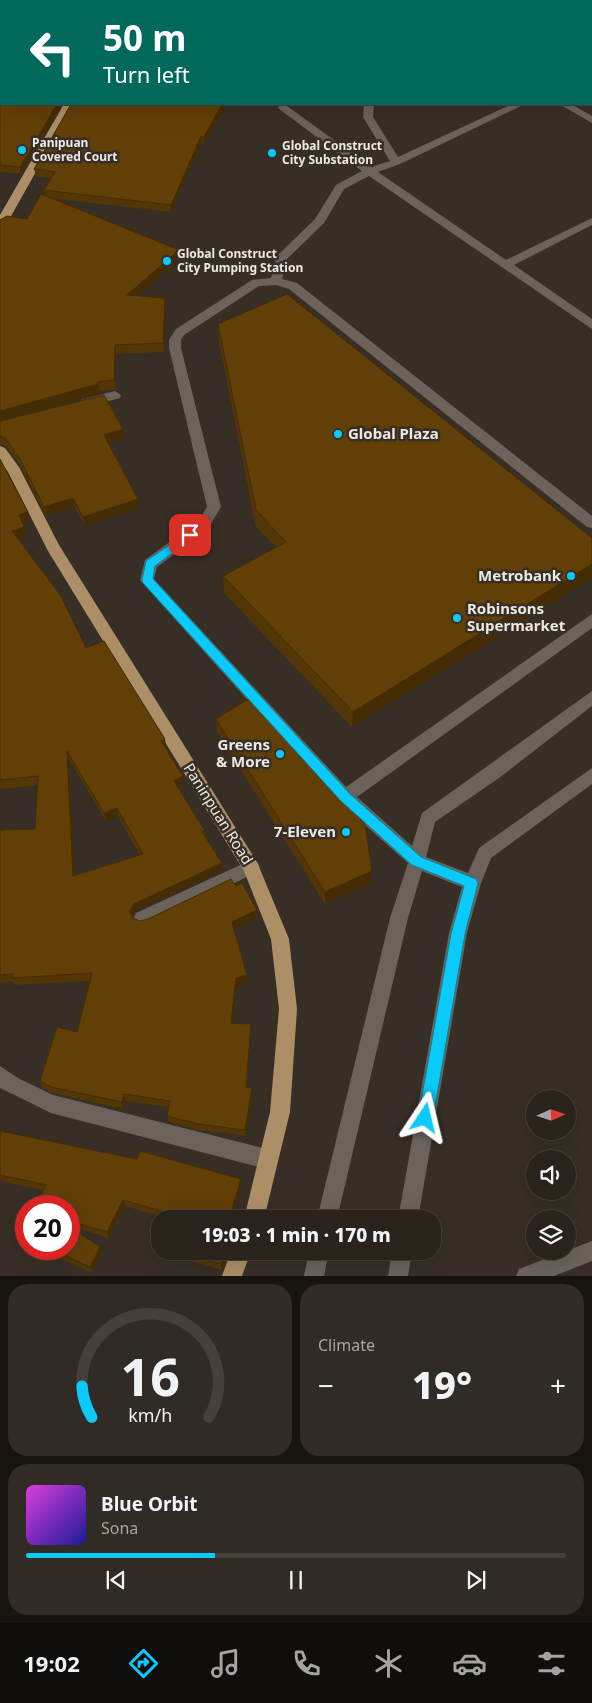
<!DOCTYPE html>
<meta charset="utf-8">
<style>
body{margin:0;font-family:"Noto Sans",sans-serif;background:#312b25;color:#f1f3f6;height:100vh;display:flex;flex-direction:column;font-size:19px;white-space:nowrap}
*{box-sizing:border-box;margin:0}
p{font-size:16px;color:#a5a4a3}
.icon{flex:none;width:28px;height:28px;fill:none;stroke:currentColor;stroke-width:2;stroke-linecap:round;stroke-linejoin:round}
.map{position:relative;height:1276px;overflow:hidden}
.details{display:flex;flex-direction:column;gap:8px;padding:8px;background:#17130f;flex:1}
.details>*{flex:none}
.hud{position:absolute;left:0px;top:0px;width:592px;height:105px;box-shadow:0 5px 20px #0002,0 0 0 1px #45403b;background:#00695c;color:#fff;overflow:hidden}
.needle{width:32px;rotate:87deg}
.buttons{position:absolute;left:526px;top:1090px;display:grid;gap:10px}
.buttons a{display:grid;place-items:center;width:50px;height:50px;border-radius:50%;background:#29231c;box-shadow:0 5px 20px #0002,0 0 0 1px #45403b;font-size:25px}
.speed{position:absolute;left:15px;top:1195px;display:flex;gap:10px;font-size:25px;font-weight:700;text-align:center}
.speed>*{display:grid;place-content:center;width:65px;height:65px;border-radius:50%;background:#29231c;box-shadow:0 5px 20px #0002,0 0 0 1px #45403b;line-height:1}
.speed .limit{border:8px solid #d22;background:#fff;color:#111}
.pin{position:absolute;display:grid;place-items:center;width:42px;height:42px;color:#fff;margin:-21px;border-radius:10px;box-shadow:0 2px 8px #0006}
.me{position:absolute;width:55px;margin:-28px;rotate:10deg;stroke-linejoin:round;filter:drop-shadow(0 0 4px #0008)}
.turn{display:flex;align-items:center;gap:18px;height:105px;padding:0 20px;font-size:22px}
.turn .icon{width:65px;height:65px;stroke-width:2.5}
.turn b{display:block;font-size:35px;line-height:42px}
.big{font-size:38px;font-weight:800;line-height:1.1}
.details .widget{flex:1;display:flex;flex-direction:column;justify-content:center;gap:8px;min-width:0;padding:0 18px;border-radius:20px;background:#312b25}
.details .dial{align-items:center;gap:0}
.dial svg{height:130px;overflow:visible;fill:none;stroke:#45403b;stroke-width:7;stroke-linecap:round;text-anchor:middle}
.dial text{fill:#f1f3f6;stroke:none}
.song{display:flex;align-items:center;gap:15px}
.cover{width:60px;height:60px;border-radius:8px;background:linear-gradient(135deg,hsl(300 70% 55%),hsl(240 70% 35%))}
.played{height:5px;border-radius:2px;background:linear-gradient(90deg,#0bcafa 35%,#45403b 35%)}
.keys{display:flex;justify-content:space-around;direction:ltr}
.heat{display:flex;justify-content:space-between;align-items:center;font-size:28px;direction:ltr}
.details .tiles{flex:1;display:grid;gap:8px;grid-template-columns:1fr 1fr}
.widget:last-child{grid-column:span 2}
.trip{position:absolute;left:151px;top:1210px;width:290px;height:50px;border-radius:20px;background:#29231c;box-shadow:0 5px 20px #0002,0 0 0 1px #45403b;font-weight:800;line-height:50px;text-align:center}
.dock{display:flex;height:80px;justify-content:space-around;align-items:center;background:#100e0b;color:#a5a4a3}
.dock .icon{width:35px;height:35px}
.dock .active{color:#0bcafa}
.dock b{font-size:22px;color:#f1f3f6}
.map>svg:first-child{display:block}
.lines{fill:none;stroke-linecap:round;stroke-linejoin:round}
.minor{fill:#6b6359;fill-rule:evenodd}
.major{fill:#ac8e67;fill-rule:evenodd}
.wall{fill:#533606;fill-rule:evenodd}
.shaded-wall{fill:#442c05}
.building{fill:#613f07;stroke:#442c05;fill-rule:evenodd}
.route{fill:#0bcafa;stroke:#0783a2}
.poi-dot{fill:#0bcafa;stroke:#372f26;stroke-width:2}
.labels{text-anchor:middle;stroke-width:5;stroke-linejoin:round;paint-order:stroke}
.far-poi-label{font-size:12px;font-weight:bold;fill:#ece8e2;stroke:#372f26;text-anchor:start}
.poi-label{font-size:15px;font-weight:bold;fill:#ece8e2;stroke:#372f26;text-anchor:end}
.street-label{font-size:15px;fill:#ece8e2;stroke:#372f26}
</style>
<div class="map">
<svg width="592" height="1276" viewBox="0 0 592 1276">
<rect width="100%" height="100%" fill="#372f26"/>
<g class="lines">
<!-- minor -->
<g class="minor">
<path d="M 102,0 L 124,0 L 125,1 L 103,1 Z"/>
<rect x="591" y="69" width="1" height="6"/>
<path d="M 364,104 L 374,104 L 373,117 L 398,157 L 512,104 L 525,104 L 400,164 L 378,172 L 506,260 L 592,218 L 592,225 L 514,265 L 592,319 L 592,329 L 369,176 L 344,189 L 324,223 L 287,259 L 282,279 L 297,283 L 592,516 L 592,528 L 587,527 L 289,289 L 276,285 L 259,286 L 184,335 L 181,340 L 181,348 L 221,507 L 208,529 L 157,567 L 154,579 L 346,787 L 592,614 L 592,628 L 357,797 L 412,846 L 422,813 L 592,691 L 592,706 L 499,778 L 435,822 L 426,857 L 468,873 L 479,848 L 592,768 L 592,784 L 491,858 L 481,883 L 467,933 L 418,1219 L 398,1219 L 449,933 L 462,887 L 422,871 L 408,918 L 337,1219 L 317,1219 L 390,918 L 408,863 L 339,802 L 140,580 L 145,560 L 198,521 L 207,507 L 169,348 L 169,340 L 176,329 L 252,280 L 271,278 L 277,256 L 315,219 L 336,185 L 362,171 L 278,108 L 279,106 L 287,106 L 371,167 L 390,161 L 363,117 Z"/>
<path d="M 559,104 L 571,104 L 592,116 L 592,123 Z"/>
<path d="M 115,391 L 121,395 L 120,398 L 86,407 L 80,403 L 81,400 Z"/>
<path d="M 251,860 L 257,862 L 260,867 L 257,872 L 148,925 L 142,927 L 136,925 L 133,919 L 136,913 Z"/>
<path d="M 0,1066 L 18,1078 L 53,1095 L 267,1149 L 274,1152 L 277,1159 L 274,1166 L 267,1169 L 51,1113 L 0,1088 Z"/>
<path d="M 592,1241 L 592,1261 L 554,1276 L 516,1276 L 519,1269 Z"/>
<path d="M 309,1251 L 329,1251 L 324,1276 L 304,1276 Z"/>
<path d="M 392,1251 L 412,1251 L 408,1276 L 388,1276 Z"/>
</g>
<!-- major -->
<g class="major">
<path d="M 64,104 L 74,104 L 6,225 L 0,228 L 0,215 Z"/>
<path d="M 0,446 L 5,448 L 19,467 L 59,545 L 257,862 L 289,939 L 297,1009 L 290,1112 L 264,1219 L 244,1219 L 270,1112 L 279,1009 L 271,939 L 244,871 L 48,551 L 8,472 L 0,461 Z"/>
<path d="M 231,1251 L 251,1251 L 242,1276 L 222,1276 Z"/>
</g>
</g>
<!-- wall -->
<g class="wall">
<path d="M 0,0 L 68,0 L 67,1 L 1,1 L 62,104 L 21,174 L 0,172 Z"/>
<path d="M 71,104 L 227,104 L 224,109 L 204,144 L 202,143 L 171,212 L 49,198 L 179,250 L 180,259 L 137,296 L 165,298 L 166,307 L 164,352 L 116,354 L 116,389 L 99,391 L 100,393 L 0,420 L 0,220 L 27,219 L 45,196 L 44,190 L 51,178 L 36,176 L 34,169 Z"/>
<path d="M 218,324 L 592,538 L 352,727 L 224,593 L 223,576 L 276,547 L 256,527 L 219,341 Z"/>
<path d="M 0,421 L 125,438 L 108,443 L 138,499 L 139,508 L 85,526 L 75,507 L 46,516 L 21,466 L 7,447 L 1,444 L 0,445 Z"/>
<path d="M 0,459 L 30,520 L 22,523 L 26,536 L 18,538 L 86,648 L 166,748 L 165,748 L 184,784 L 178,788 L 205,831 L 205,838 L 222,863 L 222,871 L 135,911 L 132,917 L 133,918 L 140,921 L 257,918 L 234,929 L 247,975 L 248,983 L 237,986 L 232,1023 L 251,1031 L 247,1087 L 253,1094 L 246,1136 L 199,1130 L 169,1122 L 167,1116 L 169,1107 L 126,1101 L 123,1109 L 54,1093 L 42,1088 L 40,1081 L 77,1032 L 90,981 L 14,985 L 13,981 L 0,983 L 0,830 L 35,829 L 38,785 L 0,789 ZM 69,759 L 106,821 L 118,816 L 140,855 L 75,875 Z"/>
<path d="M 216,719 L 371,884 L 325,904 L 217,732 Z"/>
<path d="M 0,1131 L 241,1186 L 231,1219 L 169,1219 L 125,1206 L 109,1238 L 70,1226 L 100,1247 L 102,1252 L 92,1273 L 40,1249 L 69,1249 L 69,1206 L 43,1190 L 0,1181 Z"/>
<path d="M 26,1222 L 26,1242 L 23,1241 L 20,1235 Z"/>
<path d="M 229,1251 L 222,1270 L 191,1261 L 190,1256 Z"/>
</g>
<!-- shaded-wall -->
<g class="shaded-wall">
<path d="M 522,0 L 534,0 L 534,1 L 519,1 Z"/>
<path d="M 57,104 L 62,104 L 21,174 L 20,167 Z"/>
<path d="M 222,104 L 227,104 L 224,109 L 204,144 L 204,137 Z"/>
<path d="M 201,136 L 202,143 L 171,212 L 171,205 Z"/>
<path d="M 179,250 L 180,259 L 128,304 L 127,295 Z"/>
<path d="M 165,298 L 166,307 L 164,352 L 163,343 Z"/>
<path d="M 115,345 L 116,354 L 116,389 L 114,380 Z"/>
<path d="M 98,384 L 100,393 L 0,420 L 0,411 Z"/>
<path d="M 123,429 L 125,438 L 105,444 L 104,435 Z"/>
<path d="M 73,498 L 75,507 L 46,516 L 44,507 Z"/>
<path d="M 138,499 L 139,508 L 85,526 L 83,517 Z"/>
<path d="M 28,512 L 30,520 L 20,524 L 19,515 Z"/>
<path d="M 24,527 L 26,536 L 14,540 L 12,531 Z"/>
<path d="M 592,564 L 592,578 L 352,727 L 353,712 Z"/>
<path d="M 165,739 L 166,748 L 162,750 L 161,741 Z"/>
<path d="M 67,751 L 69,759 L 75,884 L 73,876 Z"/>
<path d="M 183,776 L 184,784 L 175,789 L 174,781 Z"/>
<path d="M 117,808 L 118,816 L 106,821 L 104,813 Z"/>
<path d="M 222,863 L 222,871 L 135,911 L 131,918 L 130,911 L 134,904 Z"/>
<path d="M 372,871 L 371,884 L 325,904 L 325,892 Z"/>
<path d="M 257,910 L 257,918 L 232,930 L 232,922 Z"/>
<path d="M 247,975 L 248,983 L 237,986 L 231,1030 L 231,1023 L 236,978 Z"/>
<path d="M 251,1024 L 251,1031 L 246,1093 L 246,1087 Z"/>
<path d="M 252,1088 L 253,1094 L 246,1136 L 245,1130 Z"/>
<path d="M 124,1094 L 126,1101 L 123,1109 L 122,1102 Z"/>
<path d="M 241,1179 L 241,1186 L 231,1219 L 229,1219 Z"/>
<path d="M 123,1200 L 125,1206 L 109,1238 L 107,1232 Z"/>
<path d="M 100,1247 L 102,1252 L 92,1273 L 90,1267 Z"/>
<path d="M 226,1251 L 229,1251 L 222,1270 L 221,1264 Z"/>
</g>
<!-- building -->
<g class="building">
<path d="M 0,0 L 63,0 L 62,1 L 1,1 L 1,104 L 57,104 L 20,167 L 0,165 Z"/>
<path d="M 151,0 L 298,0 L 297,1 L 150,1 Z"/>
<path d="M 353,0 L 395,0 L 394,1 L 352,1 Z"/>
<path d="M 407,0 L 522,0 L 519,1 L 404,1 Z"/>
<path d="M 71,104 L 222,104 L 204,137 L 201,136 L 171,205 L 44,190 L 55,172 L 34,169 Z"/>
<path d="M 41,194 L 179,250 L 127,295 L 165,298 L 163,343 L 115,345 L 114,380 L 97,382 L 98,384 L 0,411 L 0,220 L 7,216 L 27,219 Z"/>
<path d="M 287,294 L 592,538 L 592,564 L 353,712 L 223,576 L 286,542 L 256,510 L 218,324 Z"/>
<path d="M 104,395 L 123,429 L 104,435 L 138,499 L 83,517 L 73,498 L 44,507 L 19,457 L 5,438 L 0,436 L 0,421 Z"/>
<path d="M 0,459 L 28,512 L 19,515 L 24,527 L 12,531 L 61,596 L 86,648 L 104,641 L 165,739 L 161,741 L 183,776 L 174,781 L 205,831 L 202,832 L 222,863 L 134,904 L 130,911 L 133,918 L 140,921 L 148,919 L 231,879 L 236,886 L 242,883 L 257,910 L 232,922 L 247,975 L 236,978 L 231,1023 L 251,1024 L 246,1087 L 252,1088 L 245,1130 L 198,1124 L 167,1116 L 170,1101 L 124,1094 L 122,1102 L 51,1087 L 40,1081 L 57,1027 L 77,1032 L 92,973 L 12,978 L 12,974 L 0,975 L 0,830 L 35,829 L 38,776 L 0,780 ZM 67,751 L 104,813 L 117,808 L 143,854 L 73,876 Z"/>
<path d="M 248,699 L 365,824 L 372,871 L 325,892 L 216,719 Z"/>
<path d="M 0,1131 L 137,1159 L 140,1151 L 241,1179 L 229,1219 L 188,1219 L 123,1200 L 107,1232 L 69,1221 L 69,1206 L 35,1206 L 46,1185 L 0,1175 Z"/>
<path d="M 26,1222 L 26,1238 L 20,1235 Z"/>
<path d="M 69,1226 L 100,1247 L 90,1267 L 50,1249 L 69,1249 Z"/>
<path d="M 191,1251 L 226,1251 L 221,1264 L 190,1256 Z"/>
</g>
<!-- route -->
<path class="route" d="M 190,531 L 194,532 L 194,537 L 155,566 L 153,579 L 350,794 L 421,857 L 476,879 L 478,883 L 465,934 L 433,1118 L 430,1124 L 425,1126 L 420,1124 L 418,1118 L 451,934 L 464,886 L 412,865 L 341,801 L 143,583 L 142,580 L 146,561 Z"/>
<!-- markers -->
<g class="poi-dot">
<circle cx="22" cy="150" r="5"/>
<circle cx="272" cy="153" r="5"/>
<circle cx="167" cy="261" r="5"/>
<circle cx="338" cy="434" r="5"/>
<circle cx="571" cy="576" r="5"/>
<circle cx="457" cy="618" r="5"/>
<circle cx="280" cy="754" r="5"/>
<circle cx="346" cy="832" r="5"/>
</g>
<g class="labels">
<!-- far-poi labels -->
<g class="far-poi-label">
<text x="32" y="147">Panipuan<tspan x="32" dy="14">Covered Court</tspan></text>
<text x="282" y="150">Global Construct<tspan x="282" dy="14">City Substation</tspan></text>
<text x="177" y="258">Global Construct<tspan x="177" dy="14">City Pumping Station</tspan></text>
</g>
<!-- poi labels -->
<g class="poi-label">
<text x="348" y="439" text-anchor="start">Global Plaza</text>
<text x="561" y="581">Metrobank</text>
<text x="467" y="614" text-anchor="start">Robinsons<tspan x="467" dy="17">Supermarket</tspan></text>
<text x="270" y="750">Greens<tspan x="270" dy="17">&amp; More</tspan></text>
<text x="336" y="837">7-Eleven</text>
</g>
<!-- street labels -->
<g class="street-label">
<text transform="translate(218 814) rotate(58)" y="5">Paninpuan Road</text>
</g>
</g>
</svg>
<div class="buttons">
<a><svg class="needle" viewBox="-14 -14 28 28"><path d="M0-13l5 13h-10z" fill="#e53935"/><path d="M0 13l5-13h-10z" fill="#a5a4a3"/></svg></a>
<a><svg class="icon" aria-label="sound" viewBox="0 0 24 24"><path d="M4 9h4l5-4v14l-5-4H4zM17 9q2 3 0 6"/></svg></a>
<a><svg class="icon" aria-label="layers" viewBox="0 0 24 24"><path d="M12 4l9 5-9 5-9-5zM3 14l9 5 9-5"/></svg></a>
</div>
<div class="speed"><div class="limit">20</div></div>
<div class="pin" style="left:190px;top:535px;background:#d93025"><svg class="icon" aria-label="arrive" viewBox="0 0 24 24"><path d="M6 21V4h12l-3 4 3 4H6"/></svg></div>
<svg class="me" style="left:425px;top:1118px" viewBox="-20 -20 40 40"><path d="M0-17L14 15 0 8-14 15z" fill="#0bcafa" stroke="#fff" stroke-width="4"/></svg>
<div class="trip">19:03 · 1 min · 170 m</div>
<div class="hud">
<div class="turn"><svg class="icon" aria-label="left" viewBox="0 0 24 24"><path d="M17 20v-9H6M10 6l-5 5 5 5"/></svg><div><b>50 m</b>Turn left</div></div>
</div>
</div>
<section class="details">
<div class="tiles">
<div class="widget dial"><svg viewBox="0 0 100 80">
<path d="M14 69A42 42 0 1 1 86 69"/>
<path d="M14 69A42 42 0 0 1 8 50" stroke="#0bcafa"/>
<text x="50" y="56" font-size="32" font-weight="700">16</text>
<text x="50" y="72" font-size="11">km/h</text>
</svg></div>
<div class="widget"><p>Climate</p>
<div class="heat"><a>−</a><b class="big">19°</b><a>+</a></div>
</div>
<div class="widget">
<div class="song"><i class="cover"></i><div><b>Blue Orbit</b><p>Sona</p></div></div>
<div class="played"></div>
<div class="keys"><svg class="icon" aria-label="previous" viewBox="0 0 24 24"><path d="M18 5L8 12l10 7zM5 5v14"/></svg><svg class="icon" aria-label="pause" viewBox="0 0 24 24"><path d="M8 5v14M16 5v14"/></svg><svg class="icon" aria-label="next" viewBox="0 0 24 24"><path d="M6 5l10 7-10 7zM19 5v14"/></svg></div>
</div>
</div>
</section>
<nav class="dock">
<b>19:02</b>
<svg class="icon active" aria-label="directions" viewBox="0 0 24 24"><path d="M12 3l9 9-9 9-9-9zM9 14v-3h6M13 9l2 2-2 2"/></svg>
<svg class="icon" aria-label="music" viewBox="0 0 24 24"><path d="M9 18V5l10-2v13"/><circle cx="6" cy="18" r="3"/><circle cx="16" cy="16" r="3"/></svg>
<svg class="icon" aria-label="phone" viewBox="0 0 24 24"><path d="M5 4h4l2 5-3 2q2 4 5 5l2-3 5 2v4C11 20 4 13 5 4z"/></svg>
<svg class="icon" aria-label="climate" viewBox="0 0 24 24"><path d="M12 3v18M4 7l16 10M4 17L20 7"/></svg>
<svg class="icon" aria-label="car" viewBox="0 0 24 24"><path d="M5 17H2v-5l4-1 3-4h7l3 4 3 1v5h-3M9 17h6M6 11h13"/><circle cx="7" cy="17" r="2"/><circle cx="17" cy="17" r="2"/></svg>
<svg class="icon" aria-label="filters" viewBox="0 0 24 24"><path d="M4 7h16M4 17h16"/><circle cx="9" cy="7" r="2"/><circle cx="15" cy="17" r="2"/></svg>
</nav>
